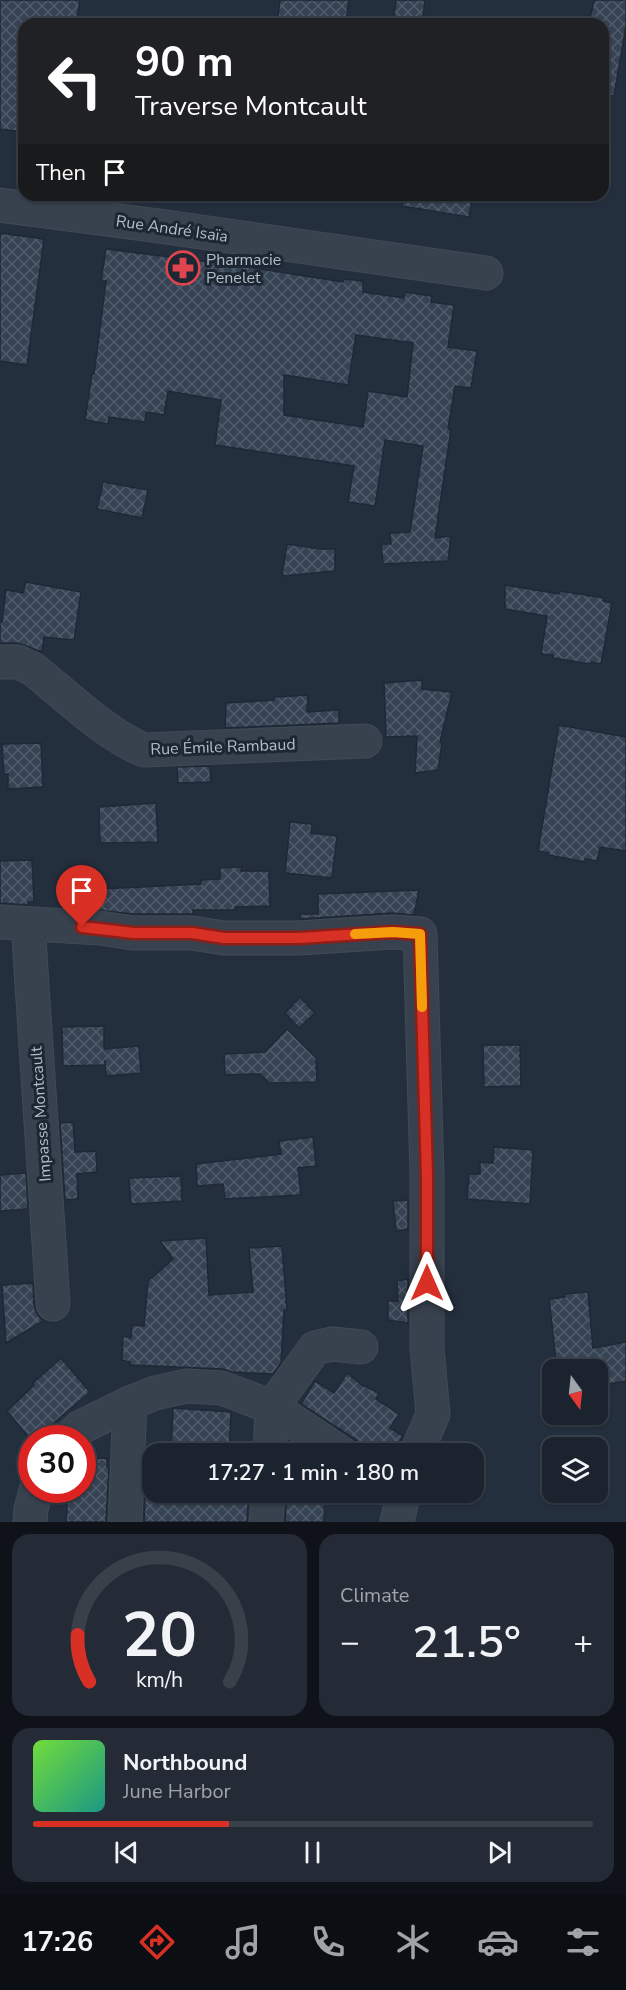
<!DOCTYPE html>
<meta charset="utf-8">
<style>
body{margin:0;font-family:"Nunito Sans",sans-serif;background:#242b36;color:#f1f3f6;height:100vh;display:flex;flex-direction:column;font-size:22px;white-space:nowrap}
*{box-sizing:border-box;margin:0}
p{font-size:20px;color:#a0a4aa}
.icon{flex:none;width:33px;height:33px;fill:none;stroke:currentColor;stroke-width:2;stroke-linecap:round;stroke-linejoin:round}
.map{position:relative;height:1522px;overflow:hidden}
.side{display:flex;flex-direction:column;gap:12px;padding:12px;background:#0f1319;flex:1}
.side>*{flex:none}
.hud{position:absolute;left:18px;top:18px;width:591px;height:183px;border-radius:18px;box-shadow:0 2px 4px #0004,0 0 0 2px #39404a;background:#202124;color:#fff;overflow:hidden}
.needle{width:39px;rotate:165deg}
.buttons{position:absolute;left:542px;top:1359px;display:grid;gap:12px}
.buttons a{display:grid;place-items:center;width:66px;height:66px;border-radius:12px;background:#1b232e;box-shadow:0 2px 4px #0004,0 0 0 2px #39404a;font-size:30px}
.speed{position:absolute;left:18px;top:1425px;display:flex;gap:12px;font-size:30px;font-weight:700;text-align:center}
.speed>*{display:grid;place-content:center;width:78px;height:78px;border-radius:50%;background:#1b232e;box-shadow:0 2px 4px #0004,0 0 0 2px #39404a;line-height:1}
.speed .limit{border:9px solid #d22;background:#fff;color:#111}
.pin{position:absolute;display:grid;place-items:center;width:51px;height:51px;color:#fff;margin:-62px -26px;border-radius:50% 50% 50% 0;rotate:-45deg;box-shadow:0 0 6px #0007}
.pin .icon{rotate:45deg}
.me{position:absolute;width:66px;margin:-33px;rotate:0deg;stroke-linejoin:round;filter:drop-shadow(0 0 4px #0008)}
.turn{display:flex;align-items:center;gap:21px;height:126px;padding:0 18px;font-size:27px}
.turn .icon{width:78px;height:78px;stroke-width:2.5}
.turn b{display:block;font-size:42px;line-height:51px}
.then{display:flex;align-items:center;height:57px;padding:0 18px;background:#0003;gap:12px;font-size:22px}
.big{font-size:45px;font-weight:600;line-height:1.1}
.side .card{flex:1;display:flex;flex-direction:column;justify-content:center;gap:9px;min-width:0;padding:0 21px;border-radius:18px;background:#242b36}
.side .dial{align-items:center;gap:0}
.dial svg{height:156px;overflow:visible;fill:none;stroke:#39404a;stroke-width:7;stroke-linecap:round;text-anchor:middle}
.dial text{fill:#f1f3f6;stroke:none}
.song{display:flex;align-items:center;gap:18px}
.cover{width:72px;height:72px;border-radius:9px;background:linear-gradient(135deg,hsl(100 70% 55%),hsl(170 70% 35%))}
.played{height:6px;border-radius:3px;background:linear-gradient(90deg,#d93025 35%,#39404a 35%)}
.keys{display:flex;justify-content:space-around;direction:ltr}
.heat{display:flex;justify-content:space-between;align-items:center;font-size:33px;direction:ltr}
.side .tiles{flex:1;display:grid;gap:12px;grid-template-columns:1fr 1fr}
.card:last-child{grid-column:span 2}
.trip{position:absolute;left:142px;top:1443px;width:342px;height:60px;border-radius:18px;background:#1b232e;box-shadow:0 2px 4px #0004,0 0 0 2px #39404a;font-weight:600;line-height:60px;text-align:center}
.menu{display:flex;height:96px;justify-content:space-around;align-items:center;background:#0b0e12;color:#a0a4aa}
.menu .icon{width:42px;height:42px}
.menu .active{color:#d93025}
.menu b{font-size:27px;color:#f1f3f6}
.map>svg:first-child{display:block}
.building{fill:url(#building-cross-hatch);stroke:#1f2835;stroke-width:1.5;fill-rule:evenodd}
.lines{fill:none;stroke-linecap:round;stroke-linejoin:round}
.minor-casing{stroke:#414a57;stroke-width:35}
.minor{stroke:#38414e;stroke-width:33}
.route-casing{stroke:#8d1f18;stroke-width:15}
.route{stroke:#d93025;stroke-width:10}
.slow{stroke:#f59e0b;stroke-width:10}
.labels{text-anchor:middle;stroke-width:6;stroke-linejoin:round;paint-order:stroke}
.street-label{font-size:16px;fill:#b4bcc9;stroke:#1d2633}
.poi-label{font-size:16px;fill:#b4bcc9;stroke:#1d2633;text-anchor:start}
</style>
<div class="map">
<svg width="626" height="1522" viewBox="0 0 626 1522">
<defs>
<pattern id="building-cross-hatch" width="8" height="8" patternUnits="userSpaceOnUse" patternTransform="scale(1.5)"><rect width="8" height="8" fill="#364354"/><path d="M0 0l8 8M0 8l8-8" fill="none" stroke="#515c6b"/></pattern>
</defs>
<rect width="100%" height="100%" fill="#242f3e"/>
<!-- building -->
<g class="building">
<path d="M 0,0 L 80,0 L 76,24 L 24,24 L 24,132 L 0,129 Z"/>
<path d="M 280,0 L 349,0 L 346,20 L 341,20 L 340,24 L 277,24 Z"/>
<path d="M 396,0 L 425,0 L 422,24 L 393,24 Z"/>
<path d="M 594,0 L 626,0 L 626,26 L 614,96 L 603,95 L 603,24 L 589,24 Z"/>
<path d="M 403,195 L 473,195 L 469,217 L 402,206 Z"/>
<path d="M 0,233 L 44,239 L 27,365 L 0,361 Z"/>
<path d="M 106,249 L 241,266 L 343,282 L 344,279 L 363,281 L 363,292 L 404,298 L 405,292 L 432,296 L 431,302 L 454,305 L 448,347 L 477,351 L 471,388 L 455,386 L 448,429 L 451,429 L 435,538 L 451,536 L 448,561 L 383,564 L 381,544 L 391,544 L 390,533 L 410,532 L 423,446 L 385,440 L 375,506 L 348,502 L 354,466 L 215,445 L 221,400 L 168,391 L 164,415 L 146,412 L 145,422 L 109,417 L 108,424 L 85,420 L 92,374 L 94,374 L 106,281 L 101,281 ZM 356,335 L 413,343 L 407,397 L 368,391 L 363,427 L 284,415 L 284,375 L 348,385 Z"/>
<path d="M 103,482 L 148,490 L 142,518 L 97,509 Z"/>
<path d="M 287,544 L 321,549 L 335,549 L 335,571 L 282,576 Z"/>
<path d="M 26,582 L 81,592 L 74,640 L 44,637 L 42,652 L 18,643 L 0,643 L 0,622 L 2,622 L 6,590 L 23,593 Z"/>
<path d="M 505,585 L 559,594 L 560,591 L 604,598 L 603,601 L 612,603 L 601,664 L 591,662 L 590,664 L 553,658 L 553,655 L 541,654 L 547,616 L 505,609 Z"/>
<path d="M 422,680 L 422,689 L 452,692 L 440,742 L 442,743 L 438,770 L 415,773 L 417,736 L 386,737 L 384,683 Z"/>
<path d="M 308,695 L 307,712 L 339,710 L 339,723 L 225,728 L 226,703 L 274,700 L 274,697 Z"/>
<path d="M 559,725 L 626,737 L 626,851 L 600,847 L 597,861 L 585,859 L 585,862 L 548,855 L 549,853 L 538,851 Z"/>
<path d="M 41,743 L 43,787 L 8,789 L 8,774 L 4,774 L 2,744 Z"/>
<path d="M 210,766 L 211,782 L 178,783 L 177,767 Z"/>
<path d="M 156,803 L 158,842 L 100,843 L 99,807 Z"/>
<path d="M 290,822 L 312,824 L 311,833 L 337,836 L 332,878 L 285,873 Z"/>
<path d="M 32,860 L 34,902 L 28,902 L 28,905 L 0,903 L 0,861 Z"/>
<path d="M 242,867 L 241,871 L 269,871 L 270,906 L 235,907 L 236,910 L 193,910 L 193,914 L 134,914 L 68,907 L 68,903 L 79,890 L 201,884 L 201,880 L 220,879 L 220,868 Z"/>
<path d="M 419,890 L 414,915 L 392,913 L 300,919 L 300,914 L 318,914 L 318,894 Z"/>
<path d="M 300,997 L 315,1013 L 299,1028 L 285,1013 Z"/>
<path d="M 104,1026 L 104,1049 L 139,1046 L 141,1073 L 106,1076 L 105,1060 L 105,1065 L 63,1066 L 62,1027 Z"/>
<path d="M 287,1029 L 316,1058 L 317,1082 L 269,1083 L 260,1074 L 225,1075 L 224,1054 L 265,1052 Z"/>
<path d="M 483,1045 L 520,1045 L 521,1086 L 484,1087 Z"/>
<path d="M 73,1122 L 75,1152 L 96,1151 L 97,1172 L 77,1174 L 78,1199 L 65,1200 L 60,1123 Z"/>
<path d="M 313,1137 L 316,1166 L 298,1168 L 301,1195 L 225,1199 L 223,1184 L 197,1186 L 196,1164 L 281,1154 L 279,1141 Z"/>
<path d="M 494,1147 L 533,1150 L 530,1204 L 467,1199 L 469,1174 L 480,1174 L 480,1162 L 493,1163 Z"/>
<path d="M 26,1173 L 28,1209 L 0,1211 L 0,1175 Z"/>
<path d="M 181,1176 L 182,1201 L 131,1204 L 129,1178 Z"/>
<path d="M 408,1200 L 408,1229 L 396,1231 L 393,1201 Z"/>
<path d="M 206,1238 L 209,1295 L 253,1292 L 249,1248 L 282,1246 L 287,1310 L 284,1310 L 281,1363 L 273,1374 L 232,1372 L 223,1369 L 130,1365 L 130,1362 L 122,1360 L 123,1336 L 131,1338 L 132,1325 L 144,1326 L 148,1281 L 173,1259 L 160,1241 Z"/>
<path d="M 408,1279 L 408,1323 L 388,1320 L 388,1301 L 398,1301 L 397,1281 Z"/>
<path d="M 33,1283 L 34,1306 L 37,1314 L 43,1321 L 6,1343 L 2,1285 Z"/>
<path d="M 588,1292 L 593,1348 L 626,1342 L 626,1381 L 597,1386 L 597,1370 L 557,1370 L 549,1299 L 565,1297 L 565,1294 Z"/>
<path d="M 61,1358 L 90,1392 L 36,1438 L 32,1438 L 32,1441 L 7,1411 L 34,1385 L 33,1383 Z"/>
<path d="M 347,1373 L 362,1385 L 379,1393 L 376,1399 L 399,1414 L 390,1428 L 403,1436 L 392,1454 L 360,1454 L 364,1445 L 301,1404 L 315,1381 L 334,1393 Z"/>
<path d="M 173,1408 L 231,1412 L 229,1454 L 171,1454 Z"/>
<path d="M 107,1458 L 107,1467 L 109,1468 L 106,1522 L 66,1522 L 68,1490 L 82,1490 L 82,1462 L 84,1459 Z"/>
<path d="M 146,1474 L 153,1475 L 153,1492 L 249,1492 L 247,1522 L 144,1522 Z"/>
<path d="M 287,1492 L 325,1492 L 324,1522 L 285,1522 Z"/>
</g>
<g class="lines">
<!-- minor casing -->
<g class="minor-casing">
<g id="minor">
<path d="M 0,205 L 159,226 L 486,273"/>
<path d="M 0,662 L 18,662 L 33,669 C 64,694 108,736 144,750 L 365,741"/>
<path d="M 0,922 L 100,928 L 133,933 L 192,933 L 224,938 L 299,938 L 393,932 L 420,934 L 427,1176 L 427,1348 L 433,1414 L 416,1454"/>
<path d="M 28,924 L 53,1304"/>
<path d="M 69,1438 L 79,1428 L 130,1403 L 155,1393 L 187,1386 L 222,1388 L 272,1407 L 270,1454"/>
<path d="M 341,1453 L 272,1407 L 315,1348 L 332,1344 L 361,1347"/>
<path d="M 30,1522 L 31,1509 L 36,1490"/>
<path d="M 125,1522 L 130,1403"/>
<path d="M 266,1522 L 268,1492"/>
<path d="M 397,1522 L 404,1492"/>
</g>
</g>
<!-- minor -->
<use href="#minor" class="minor"/>
</g>
<g class="lines">
<!-- route casing -->
<g class="route-casing">
<path id="route" d="M 82,927 L 134,933 L 192,933 L 224,938 L 299,938 L 393,932 L 420,934 L 427,1176 L 427,1283"/>
</g>
<!-- route -->
<use href="#route" class="route"/>
<!-- slow -->
<path class="slow" d="M 355,934 L 393,932 L 420,934 L 422,1007"/>
</g>
<!-- icons -->
<defs>
<g id="pharmacy-ring" transform="scale(1.725)"><circle r="9.5" fill="#1d2633" stroke="#e0444e" stroke-width="1.5"/><path d="M-2-6h4v4h4v4h-4v4h-4v-4h-4v-4h4Z" fill="#e0444e"/></g>
</defs>
<g fill-rule="evenodd">
<use href="#pharmacy-ring" x="183" y="268"/>
</g>
<g class="labels">
<!-- street labels -->
<g class="street-label">
<text transform="translate(172 228) rotate(8)" y="6">Rue André Isaïa</text>
<text transform="translate(223 746) rotate(-2)" y="6">Rue Émile Rambaud</text>
<text transform="translate(40 1114) rotate(-94)" y="6">Impasse Montcault</text>
</g>
<!-- poi labels -->
<g class="poi-label">
<text x="206" y="265">Pharmacie<tspan x="206" dy="18">Penelet</tspan></text>
</g>
</g>
</svg>
<div class="buttons">
<a><svg class="needle" viewBox="-14 -14 28 28"><path d="M0-13l5 13h-10z" fill="#e53935"/><path d="M0 13l5-13h-10z" fill="#a0a4aa"/></svg></a>
<a><svg class="icon" aria-label="layers" viewBox="0 0 24 24"><path d="M12 4l9 5-9 5-9-5zM3 14l9 5 9-5"/></svg></a>
</div>
<div class="speed"><div class="limit">30</div></div>
<div class="pin" style="left:82px;top:927px;background:#d93025"><svg class="icon" aria-label="arrive" viewBox="0 0 24 24"><path d="M6 21V4h12l-3 4 3 4H6"/></svg></div>
<svg class="me" style="left:427px;top:1283px" viewBox="-20 -20 40 40"><path d="M0-17L14 15 0 8-14 15z" fill="#d93025" stroke="#fff" stroke-width="4"/></svg>
<div class="trip">17:27 · 1 min · 180 m</div>
<div class="hud">
<div class="turn"><svg class="icon" aria-label="left" viewBox="0 0 24 24"><path d="M17 20v-9H6M10 6l-5 5 5 5"/></svg><div><b>90 m</b>Traverse Montcault</div></div>
<div class="then">Then<svg class="icon" aria-label="arrive" viewBox="0 0 24 24"><path d="M6 21V4h12l-3 4 3 4H6"/></svg></div>
</div>
</div>
<section class="side">
<div class="tiles">
<div class="card dial"><svg viewBox="0 0 100 80">
<path d="M14 69A42 42 0 1 1 86 69"/>
<path d="M14 69A42 42 0 0 1 8 45" stroke="#d93025"/>
<text x="50" y="56" font-size="32" font-weight="700">20</text>
<text x="50" y="72" font-size="11">km/h</text>
</svg></div>
<div class="card"><p>Climate</p>
<div class="heat"><a>−</a><b class="big">21.5°</b><a>+</a></div>
</div>
<div class="card">
<div class="song"><i class="cover"></i><div><b>Northbound</b><p>June Harbor</p></div></div>
<div class="played"></div>
<div class="keys"><svg class="icon" aria-label="previous" viewBox="0 0 24 24"><path d="M18 5L8 12l10 7zM5 5v14"/></svg><svg class="icon" aria-label="pause" viewBox="0 0 24 24"><path d="M8 5v14M16 5v14"/></svg><svg class="icon" aria-label="next" viewBox="0 0 24 24"><path d="M6 5l10 7-10 7zM19 5v14"/></svg></div>
</div>
</div>
</section>
<nav class="menu">
<b>17:26</b>
<svg class="icon active" aria-label="directions" viewBox="0 0 24 24"><path d="M12 3l9 9-9 9-9-9zM9 14v-3h6M13 9l2 2-2 2"/></svg>
<svg class="icon" aria-label="music" viewBox="0 0 24 24"><path d="M9 18V5l10-2v13"/><circle cx="6" cy="18" r="3"/><circle cx="16" cy="16" r="3"/></svg>
<svg class="icon" aria-label="phone" viewBox="0 0 24 24"><path d="M5 4h4l2 5-3 2q2 4 5 5l2-3 5 2v4C11 20 4 13 5 4z"/></svg>
<svg class="icon" aria-label="climate" viewBox="0 0 24 24"><path d="M12 3v18M4 7l16 10M4 17L20 7"/></svg>
<svg class="icon" aria-label="car" viewBox="0 0 24 24"><path d="M5 17H2v-5l4-1 3-4h7l3 4 3 1v5h-3M9 17h6M6 11h13"/><circle cx="7" cy="17" r="2"/><circle cx="17" cy="17" r="2"/></svg>
<svg class="icon" aria-label="filters" viewBox="0 0 24 24"><path d="M4 7h16M4 17h16"/><circle cx="9" cy="7" r="2"/><circle cx="15" cy="17" r="2"/></svg>
</nav>
